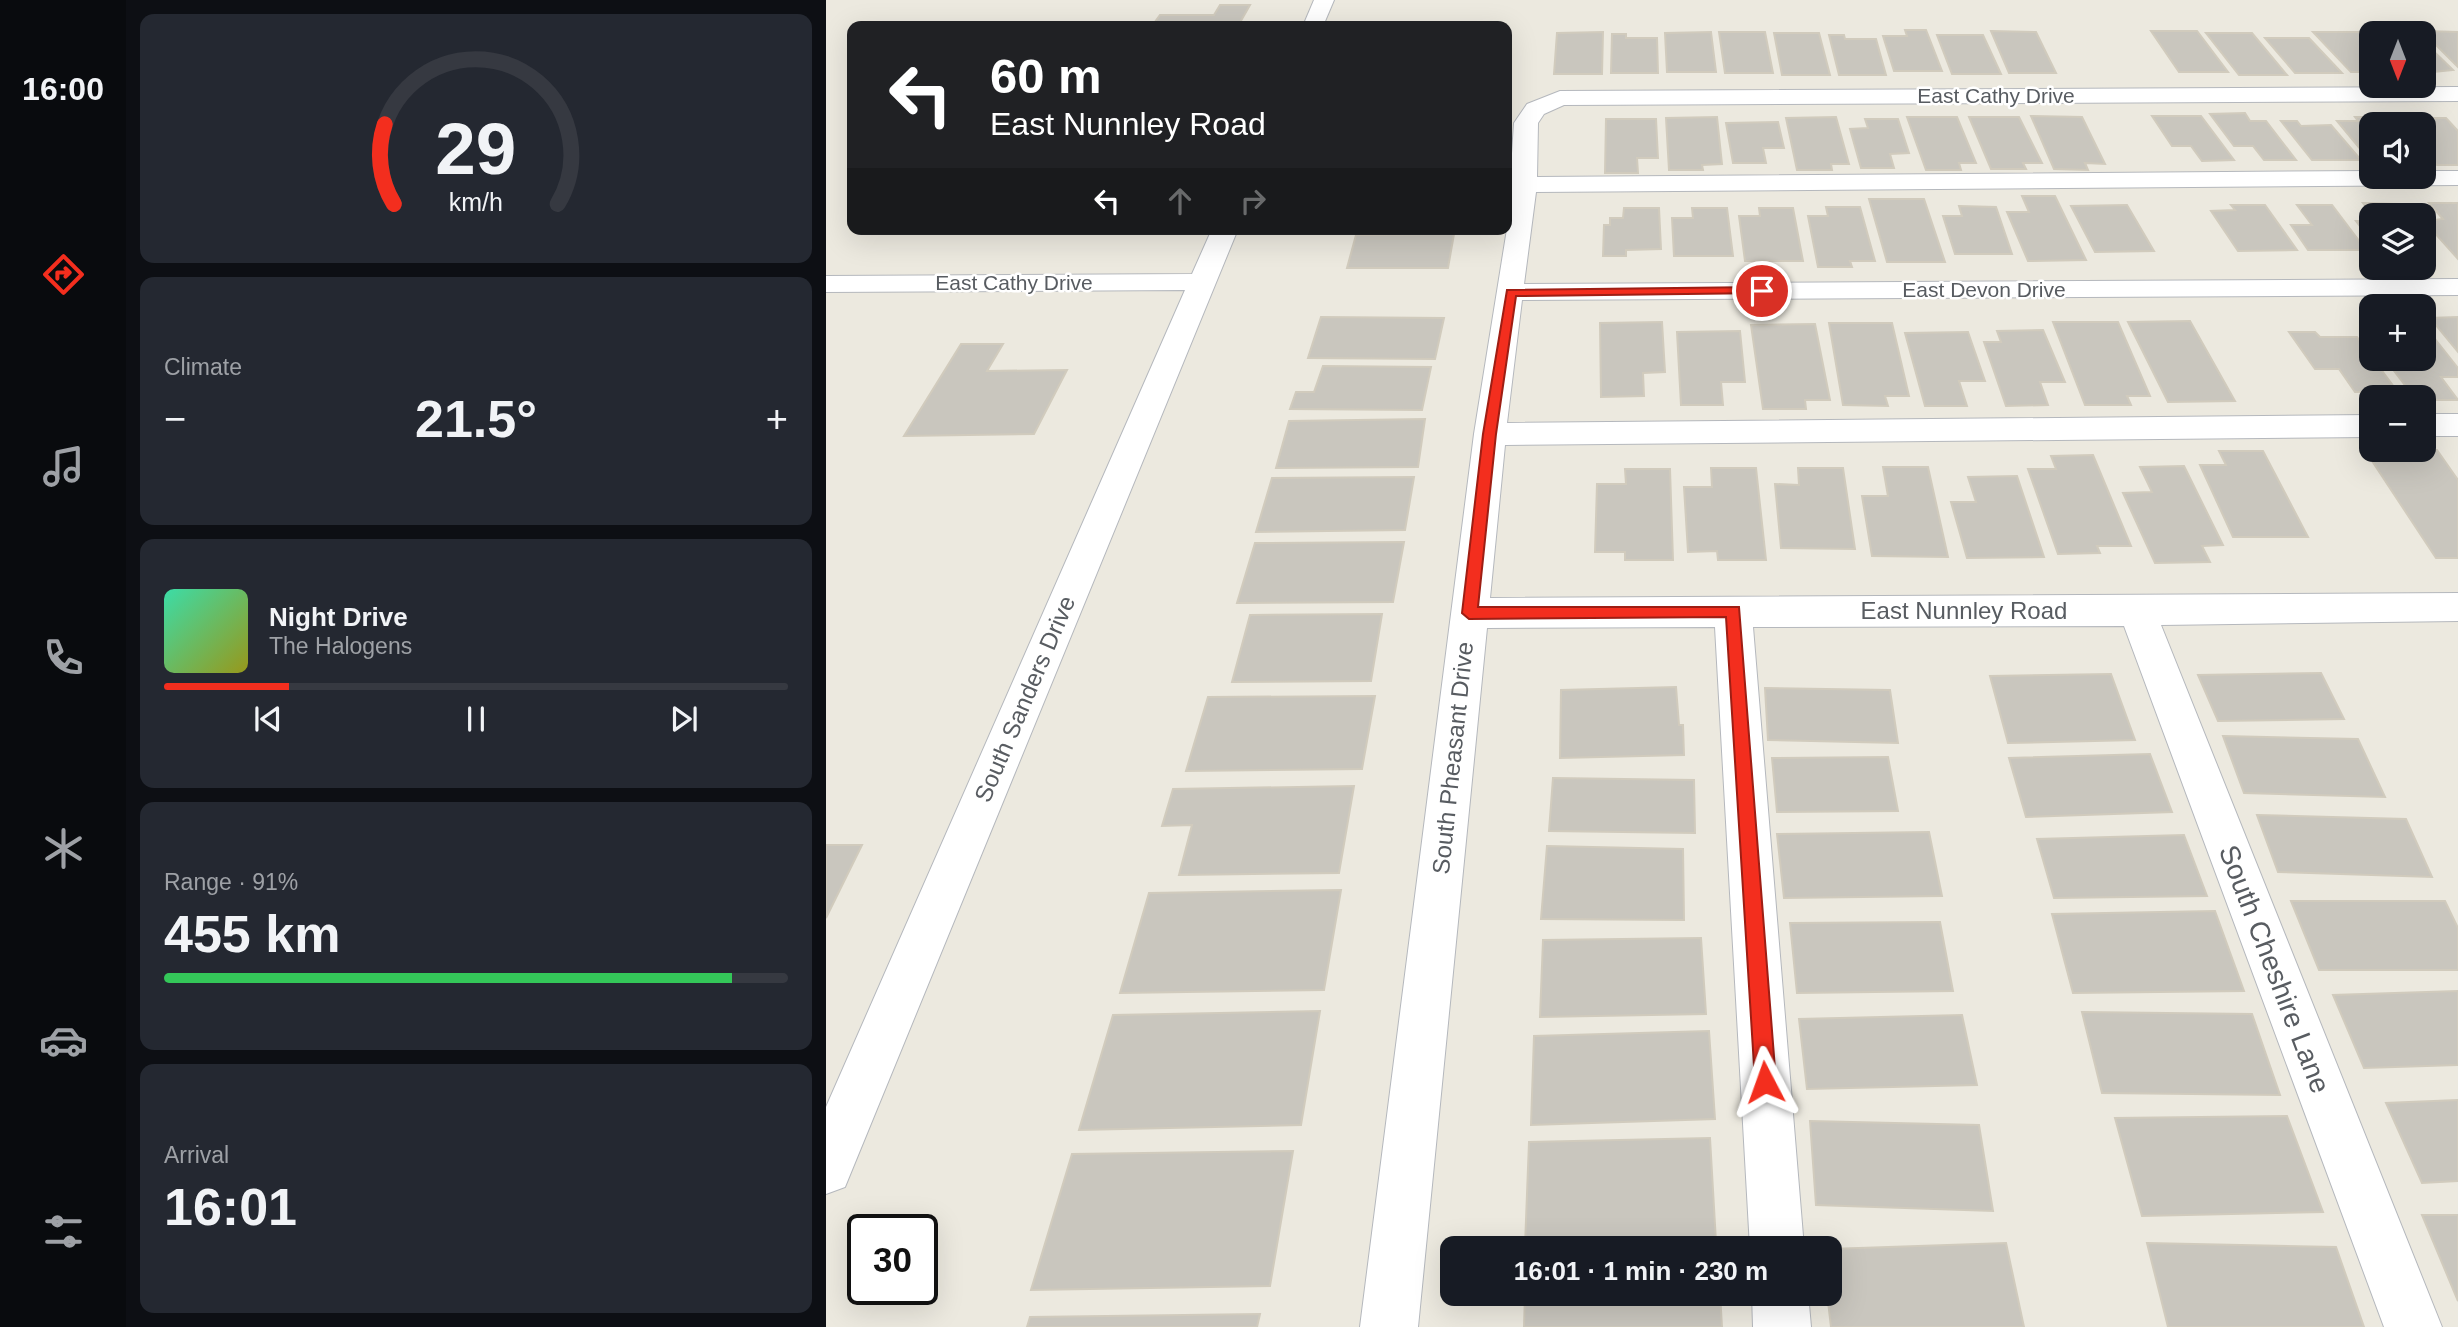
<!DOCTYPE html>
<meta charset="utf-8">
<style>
body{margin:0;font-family:Arial,sans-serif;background:#242831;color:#f1f3f6;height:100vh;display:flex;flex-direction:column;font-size:26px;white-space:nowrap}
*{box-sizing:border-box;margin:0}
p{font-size:23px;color:#9ea1a6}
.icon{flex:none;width:38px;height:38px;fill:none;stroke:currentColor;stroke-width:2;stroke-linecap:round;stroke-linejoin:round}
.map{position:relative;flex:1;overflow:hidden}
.panel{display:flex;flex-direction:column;gap:14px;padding:14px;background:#0d0f14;width:700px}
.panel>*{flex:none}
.banner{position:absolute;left:21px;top:21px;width:665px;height:214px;border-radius:14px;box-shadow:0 7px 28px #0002;background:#202124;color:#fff;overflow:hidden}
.needle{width:46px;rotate:180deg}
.tools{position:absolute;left:1533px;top:21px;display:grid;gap:14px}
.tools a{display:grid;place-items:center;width:77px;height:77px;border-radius:14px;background:#171b24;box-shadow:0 7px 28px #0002;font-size:35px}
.speed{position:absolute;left:21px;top:1214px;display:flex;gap:14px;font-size:35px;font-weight:700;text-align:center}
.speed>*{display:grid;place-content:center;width:91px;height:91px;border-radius:50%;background:#171b24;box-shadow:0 7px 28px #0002;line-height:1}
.speed .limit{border:4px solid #111;border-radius:10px;background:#fff;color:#111}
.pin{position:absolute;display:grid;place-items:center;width:60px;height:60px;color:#fff;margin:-30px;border:4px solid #fff;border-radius:50%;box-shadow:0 2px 7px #0007}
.me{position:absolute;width:77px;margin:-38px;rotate:356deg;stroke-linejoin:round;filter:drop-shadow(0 0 5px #0008)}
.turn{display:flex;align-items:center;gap:24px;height:147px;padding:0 28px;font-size:32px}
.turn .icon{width:91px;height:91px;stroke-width:2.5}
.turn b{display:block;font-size:49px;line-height:60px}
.lanes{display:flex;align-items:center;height:66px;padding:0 28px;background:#0003;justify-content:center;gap:35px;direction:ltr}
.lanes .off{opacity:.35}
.big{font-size:52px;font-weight:700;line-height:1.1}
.panel .tile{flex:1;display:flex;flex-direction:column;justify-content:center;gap:10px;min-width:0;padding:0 24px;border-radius:14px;background:#242831}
.panel .dial{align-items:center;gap:0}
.dial svg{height:182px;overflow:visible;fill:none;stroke:#363941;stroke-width:7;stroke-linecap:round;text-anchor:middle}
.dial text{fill:#f1f3f6;stroke:none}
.song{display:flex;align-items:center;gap:21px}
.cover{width:84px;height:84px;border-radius:10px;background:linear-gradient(135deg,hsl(160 70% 55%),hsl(60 70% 35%))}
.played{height:7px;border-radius:4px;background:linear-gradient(90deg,#f32e1e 20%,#363941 20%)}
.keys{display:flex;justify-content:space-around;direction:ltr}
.heat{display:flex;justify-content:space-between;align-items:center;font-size:38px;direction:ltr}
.charge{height:10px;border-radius:5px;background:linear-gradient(90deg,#34c759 91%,#363941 0)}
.trip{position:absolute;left:614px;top:1236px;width:402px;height:70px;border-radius:14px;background:#171b24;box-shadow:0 7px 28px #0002;font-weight:700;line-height:70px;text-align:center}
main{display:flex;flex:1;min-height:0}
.menu{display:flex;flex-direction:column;width:126px;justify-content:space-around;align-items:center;background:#090b0e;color:#9ea1a6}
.menu .icon{width:49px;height:49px}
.menu .current{color:#f32e1e}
.menu b{font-size:32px;color:#f1f3f6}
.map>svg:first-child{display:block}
.building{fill:#c9c6be;stroke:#d1cbbd;stroke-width:2}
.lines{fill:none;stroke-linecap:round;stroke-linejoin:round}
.minor-casing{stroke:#b5b8bd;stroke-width:2}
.minor{fill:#fff;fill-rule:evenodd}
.route{fill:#f32e1e;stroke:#9e1e14;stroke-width:2}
.labels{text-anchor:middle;stroke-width:5;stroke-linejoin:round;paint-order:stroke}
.far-street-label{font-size:21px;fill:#585c61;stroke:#fff}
.street-label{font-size:24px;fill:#585c61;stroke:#fff}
.near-street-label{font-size:28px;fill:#585c61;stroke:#fff}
</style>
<main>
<nav class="menu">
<b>16:00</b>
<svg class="icon current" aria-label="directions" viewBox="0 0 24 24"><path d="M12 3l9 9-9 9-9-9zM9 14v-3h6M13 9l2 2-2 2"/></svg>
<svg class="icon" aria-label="music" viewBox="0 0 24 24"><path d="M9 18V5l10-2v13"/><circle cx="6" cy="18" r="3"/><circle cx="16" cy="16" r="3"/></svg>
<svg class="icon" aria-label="phone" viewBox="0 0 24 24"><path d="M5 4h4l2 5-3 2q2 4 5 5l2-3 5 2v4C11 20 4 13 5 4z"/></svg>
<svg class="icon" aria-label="climate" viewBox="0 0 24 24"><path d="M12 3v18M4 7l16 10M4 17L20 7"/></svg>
<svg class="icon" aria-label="car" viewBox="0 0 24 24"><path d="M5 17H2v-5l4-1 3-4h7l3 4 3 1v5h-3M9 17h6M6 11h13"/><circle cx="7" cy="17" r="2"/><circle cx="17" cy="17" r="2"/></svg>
<svg class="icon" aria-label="filters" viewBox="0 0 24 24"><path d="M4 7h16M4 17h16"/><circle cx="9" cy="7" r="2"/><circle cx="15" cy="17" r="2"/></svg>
</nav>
<section class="panel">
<div class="tile dial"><svg viewBox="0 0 100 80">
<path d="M14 69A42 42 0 1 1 86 69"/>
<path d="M14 69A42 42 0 0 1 10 34" stroke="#f32e1e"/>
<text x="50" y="56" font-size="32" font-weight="700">29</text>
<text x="50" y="72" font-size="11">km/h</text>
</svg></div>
<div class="tile"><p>Climate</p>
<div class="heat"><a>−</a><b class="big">21.5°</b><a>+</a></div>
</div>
<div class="tile">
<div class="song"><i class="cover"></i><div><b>Night Drive</b><p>The Halogens</p></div></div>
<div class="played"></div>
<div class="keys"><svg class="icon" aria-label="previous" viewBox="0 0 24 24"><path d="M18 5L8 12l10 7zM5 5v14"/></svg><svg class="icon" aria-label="pause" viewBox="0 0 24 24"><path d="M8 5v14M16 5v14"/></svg><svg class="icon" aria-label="next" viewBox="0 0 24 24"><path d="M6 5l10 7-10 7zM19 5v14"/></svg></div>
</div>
<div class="tile"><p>Range · 91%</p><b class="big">455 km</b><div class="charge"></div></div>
<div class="tile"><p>Arrival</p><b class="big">16:01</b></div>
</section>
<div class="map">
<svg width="1632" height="1327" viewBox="0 0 1632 1327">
<rect width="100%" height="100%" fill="#ece9df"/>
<!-- building -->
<g class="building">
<path d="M 394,5 L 424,5 L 412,26 L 326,26 L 334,15 L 388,15 Z"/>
<path d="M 1079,30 L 1100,30 L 1116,71 L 1068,71 L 1057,36 L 1081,36 Z"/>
<path d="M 1165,31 L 1210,32 L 1230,73 L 1183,73 Z"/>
<path d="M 1325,31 L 1371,31 L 1402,72 L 1353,72 Z"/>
<path d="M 1596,31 L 1632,32 L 1632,67 Z"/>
<path d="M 777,32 L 776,74 L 728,74 L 731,33 Z"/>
<path d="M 885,32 L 890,72 L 841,72 L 839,33 Z"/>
<path d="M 893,32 L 939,32 L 947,73 L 899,73 Z"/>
<path d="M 1487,32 L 1533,32 L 1545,44 L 1545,72 L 1525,72 Z"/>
<path d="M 948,33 L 993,33 L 1004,75 L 956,75 Z"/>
<path d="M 1380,33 L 1426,33 L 1461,75 L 1413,75 Z"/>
<path d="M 786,34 L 800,34 L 800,38 L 831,38 L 832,73 L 785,73 Z"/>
<path d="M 1003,35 L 1018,35 L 1019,39 L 1050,39 L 1060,75 L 1013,75 Z"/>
<path d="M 1111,35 L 1157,35 L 1175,74 L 1126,74 Z"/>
<path d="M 1439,38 L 1483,38 L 1516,73 L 1469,73 Z"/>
<path d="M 1598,42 L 1627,70 L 1598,73 Z"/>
<path d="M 1419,113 L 1424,121 L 1440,121 L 1470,160 L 1438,160 L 1427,146 L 1408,146 L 1384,114 Z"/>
<path d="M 1205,116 L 1256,117 L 1279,164 L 1259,163 L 1262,170 L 1228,169 Z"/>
<path d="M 1326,116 L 1375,116 L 1408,160 L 1376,161 L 1365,146 L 1346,146 Z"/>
<path d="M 891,117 L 896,164 L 876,165 L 877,170 L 843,170 L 840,118 Z"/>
<path d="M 1010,117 L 1023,164 L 1005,164 L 1006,170 L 971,170 L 960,118 Z"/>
<path d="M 1081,117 L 1131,117 L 1150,163 L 1133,163 L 1135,170 L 1100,170 Z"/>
<path d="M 1143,117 L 1193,117 L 1216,163 L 1197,163 L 1200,169 L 1165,169 Z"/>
<path d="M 1529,117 L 1559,117 L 1565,124 L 1545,124 L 1545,162 L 1511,121 L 1532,121 Z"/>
<path d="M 1581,118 L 1620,118 L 1632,131 L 1632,165 L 1611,165 L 1598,149 L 1598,124 L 1587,124 Z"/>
<path d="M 780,119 L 830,119 L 832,158 L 811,158 L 812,173 L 779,173 Z"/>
<path d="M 1039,119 L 1072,119 L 1083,153 L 1064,154 L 1068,168 L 1035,168 L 1024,129 L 1042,128 Z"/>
<path d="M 1455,121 L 1471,121 L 1475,126 L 1505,125 L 1535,160 L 1486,160 Z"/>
<path d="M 952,122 L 958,148 L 937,148 L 940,163 L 907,163 L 900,123 Z"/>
<path d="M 1196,196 L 1229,196 L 1260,260 L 1202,261 L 1181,212 L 1203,212 Z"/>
<path d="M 1043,199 L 1098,199 L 1119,262 L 1061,262 Z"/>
<path d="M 1537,203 L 1572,204 L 1581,215 L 1546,215 Z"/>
<path d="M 1603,203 L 1632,203 L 1632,259 L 1598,221 L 1617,219 Z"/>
<path d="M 1301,205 L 1328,251 L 1269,252 L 1245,206 Z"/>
<path d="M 1405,205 L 1439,205 L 1471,250 L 1412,251 L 1385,211 L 1409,210 Z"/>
<path d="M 1471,205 L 1506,205 L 1540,250 L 1482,250 L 1465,225 L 1486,225 Z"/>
<path d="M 1133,206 L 1170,207 L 1186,254 L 1129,254 L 1117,216 L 1136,216 Z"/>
<path d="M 1000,207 L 1034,207 L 1049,261 L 1024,261 L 1026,267 L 992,267 L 982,216 L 1002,216 Z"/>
<path d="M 798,208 L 833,208 L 835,249 L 800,250 L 800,256 L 777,256 L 778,225 L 784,225 L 784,218 L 797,218 Z"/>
<path d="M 866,208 L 901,208 L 907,256 L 848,256 L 846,218 L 867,218 Z"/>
<path d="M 933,208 L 967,208 L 977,261 L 919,261 L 913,216 L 934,216 Z"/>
<path d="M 1530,221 L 1545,221 L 1545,241 Z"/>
<path d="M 628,234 L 622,268 L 521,268 L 530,235 Z"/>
<path d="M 495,317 L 618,318 L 609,359 L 482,358 Z"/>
<path d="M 1632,317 L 1632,352 L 1604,318 Z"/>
<path d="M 1364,321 L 1409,401 L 1342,402 L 1302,322 Z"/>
<path d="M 836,322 L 839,372 L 817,373 L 818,396 L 775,397 L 774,323 Z"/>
<path d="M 1227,322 L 1292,322 L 1324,396 L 1301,396 L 1305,405 L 1259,405 Z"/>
<path d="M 1003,323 L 1066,323 L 1083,396 L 1059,396 L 1062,406 L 1017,405 Z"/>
<path d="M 989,324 L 1004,400 L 979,400 L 980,409 L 937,409 L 925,325 Z"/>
<path d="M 1598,325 L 1632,368 L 1632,377 L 1615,377 L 1632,400 L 1598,400 L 1598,397 L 1588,397 L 1559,359 L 1598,359 Z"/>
<path d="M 1217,330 L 1239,382 L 1214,382 L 1222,405 L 1180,406 L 1158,342 L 1175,342 L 1171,331 Z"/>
<path d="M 914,331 L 919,382 L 895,382 L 897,405 L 855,405 L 851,332 Z"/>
<path d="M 1142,332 L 1159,381 L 1133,381 L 1141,406 L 1099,406 L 1079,333 Z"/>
<path d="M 1463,332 L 1489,332 L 1494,337 L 1531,337 L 1571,391 L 1529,392 L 1513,369 L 1489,369 Z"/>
<path d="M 135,344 L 177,344 L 161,371 L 241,370 L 208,434 L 78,436 Z"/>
<path d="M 497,366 L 605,367 L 596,410 L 464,409 L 470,392 L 488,392 Z"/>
<path d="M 599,419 L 592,467 L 450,468 L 463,421 Z"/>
<path d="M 1611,450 L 1632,480 L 1632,558 L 1610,558 L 1546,461 L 1573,460 L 1566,451 Z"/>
<path d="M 1393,451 L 1437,451 L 1482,537 L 1407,537 L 1374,465 L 1400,465 Z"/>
<path d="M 1267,455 L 1305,546 L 1271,546 L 1274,553 L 1232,554 L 1202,469 L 1230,469 L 1225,456 Z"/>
<path d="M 1358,466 L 1397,545 L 1376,546 L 1384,562 L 1329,563 L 1297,493 L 1326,492 L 1314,467 Z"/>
<path d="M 1057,467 L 1102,467 L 1122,557 L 1046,556 L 1036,496 L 1062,496 Z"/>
<path d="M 885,468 L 930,468 L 940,560 L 892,560 L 891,551 L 862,552 L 858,487 L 886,487 Z"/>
<path d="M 972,468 L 1017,468 L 1029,549 L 955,548 L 949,484 L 973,485 Z"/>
<path d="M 799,469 L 844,469 L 847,560 L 799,560 L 799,552 L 769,552 L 771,484 L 800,484 Z"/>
<path d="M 1191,476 L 1218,557 L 1141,558 L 1125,502 L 1150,502 L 1142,477 Z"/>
<path d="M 588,477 L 579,530 L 430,532 L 446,478 Z"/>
<path d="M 578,542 L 567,602 L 411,603 L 429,543 Z"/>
<path d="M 556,614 L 545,681 L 406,682 L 424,615 Z"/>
<path d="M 1495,673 L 1518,719 L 1392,721 L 1372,675 Z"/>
<path d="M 1285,674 L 1309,740 L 1182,743 L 1164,676 Z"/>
<path d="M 850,687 L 853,725 L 857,725 L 858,755 L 734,758 L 735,690 Z"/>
<path d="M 939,688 L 1064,690 L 1072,743 L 942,740 Z"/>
<path d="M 549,696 L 536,769 L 360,771 L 382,697 Z"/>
<path d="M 1397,736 L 1532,739 L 1559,797 L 1418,793 Z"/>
<path d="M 1324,754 L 1346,812 L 1200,817 L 1183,758 Z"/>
<path d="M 1062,757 L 1072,811 L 951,812 L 946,758 Z"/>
<path d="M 727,778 L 868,780 L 869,833 L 723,831 Z"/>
<path d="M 528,786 L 513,873 L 353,875 L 366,825 L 336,826 L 347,789 Z"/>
<path d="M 1431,815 L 1580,819 L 1606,877 L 1452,872 Z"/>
<path d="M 1103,832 L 1116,896 L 958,898 L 951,834 Z"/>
<path d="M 1358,835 L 1381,896 L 1228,898 L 1211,839 Z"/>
<path d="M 0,845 L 36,845 L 0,918 Z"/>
<path d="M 721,846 L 857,849 L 858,920 L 715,919 Z"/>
<path d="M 515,890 L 498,990 L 294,993 L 323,893 Z"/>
<path d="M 1465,901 L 1619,901 L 1632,928 L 1632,970 L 1493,970 Z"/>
<path d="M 1389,911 L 1418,991 L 1247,993 L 1226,914 Z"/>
<path d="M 1114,922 L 1127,991 L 971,993 L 964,923 Z"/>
<path d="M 875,938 L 880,1014 L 714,1017 L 717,940 Z"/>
<path d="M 1632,991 L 1632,1065 L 1538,1068 L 1507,995 Z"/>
<path d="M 494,1011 L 475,1125 L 253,1130 L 287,1015 Z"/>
<path d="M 1256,1012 L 1426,1014 L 1454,1095 L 1276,1093 Z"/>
<path d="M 1136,1015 L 1151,1085 L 981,1089 L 973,1019 Z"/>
<path d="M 883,1031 L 889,1119 L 705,1125 L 708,1036 Z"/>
<path d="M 1632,1100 L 1632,1181 L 1596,1183 L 1560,1103 Z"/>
<path d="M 1461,1116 L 1497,1212 L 1316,1216 L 1289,1118 Z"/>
<path d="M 984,1121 L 1153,1125 L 1167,1211 L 990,1205 Z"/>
<path d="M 884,1138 L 890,1242 L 699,1246 L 703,1142 Z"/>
<path d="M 467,1151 L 444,1286 L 205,1290 L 246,1154 Z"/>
<path d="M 1596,1215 L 1632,1215 L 1632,1301 Z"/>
<path d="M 1180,1243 L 1198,1327 L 1005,1327 L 1001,1293 L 1004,1293 L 1004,1249 Z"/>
<path d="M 1321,1243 L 1510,1247 L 1538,1327 L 1342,1327 Z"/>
<path d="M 699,1293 L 894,1293 L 896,1327 L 698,1327 Z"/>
<path d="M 434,1314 L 431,1327 L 201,1327 L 204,1317 Z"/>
</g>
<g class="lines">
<!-- minor casing -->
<g class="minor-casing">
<g id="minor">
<path d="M 488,0 L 508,0 L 497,26 L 477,26 Z"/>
<path d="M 1632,87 L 1632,101 L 738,105 L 718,114 L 712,123 L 711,177 L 1545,171 L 1545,177 L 1598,177 L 1598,171 L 1632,171 L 1632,185 L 710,192 L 698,284 L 1632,279 L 1632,295 L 696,300 L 681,423 L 1545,415 L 1545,437 L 679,445 L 664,598 L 1632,593 L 1632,621 L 1335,625 L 1616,1327 L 1558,1327 L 1298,626 L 927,627 L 978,1248 L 924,1248 L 889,627 L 661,628 L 592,1327 L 534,1327 L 648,434 L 681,229 L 688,123 L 701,104 L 734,91 Z"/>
<path d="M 386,229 L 412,229 L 19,1187 L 0,1194 L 0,1107 L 359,290 L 0,292 L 0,276 L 366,274 Z"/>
<rect x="1598" y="414" width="34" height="22"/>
<path d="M 926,1293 L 982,1293 L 985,1327 L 927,1327 Z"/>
</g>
</g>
<!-- minor -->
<use href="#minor" class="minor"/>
</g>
<!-- route -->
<path class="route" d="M 936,287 L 941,291 L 940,293 L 690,296 L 670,434 L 652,607 L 913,607 L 950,1082 L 947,1089 L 939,1092 L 932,1089 L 929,1082 L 900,617 L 643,619 L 636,613 L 657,434 L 681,290 Z"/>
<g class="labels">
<!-- far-street labels -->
<g class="far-street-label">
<text x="1170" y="103">East Cathy Drive</text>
<text x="188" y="290">East Cathy Drive</text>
<text x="1158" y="297">East Devon Drive</text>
</g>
<!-- street labels -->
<g class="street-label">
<text x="1138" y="619">East Nunnley Road</text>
<text transform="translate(199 699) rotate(-67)" y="8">South Sanders Drive</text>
<text transform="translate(627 758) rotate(-84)" y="8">South Pheasant Drive</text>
</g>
<!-- near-street labels -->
<g class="near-street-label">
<text transform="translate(1449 969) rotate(69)" y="10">South Cheshire Lane</text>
</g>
</g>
</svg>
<div class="tools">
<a><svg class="needle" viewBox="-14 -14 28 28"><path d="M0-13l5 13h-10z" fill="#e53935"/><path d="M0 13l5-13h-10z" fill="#9ea1a6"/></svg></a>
<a><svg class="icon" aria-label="sound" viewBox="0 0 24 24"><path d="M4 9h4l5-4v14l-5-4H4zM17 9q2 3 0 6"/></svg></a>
<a><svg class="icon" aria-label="layers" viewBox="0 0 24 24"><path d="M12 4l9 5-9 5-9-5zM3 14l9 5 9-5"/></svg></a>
<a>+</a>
<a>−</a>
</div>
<div class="speed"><div class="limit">30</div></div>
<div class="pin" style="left:936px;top:291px;background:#d93025"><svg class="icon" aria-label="arrive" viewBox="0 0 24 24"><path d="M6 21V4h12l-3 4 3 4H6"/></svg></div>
<svg class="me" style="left:939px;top:1082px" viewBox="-20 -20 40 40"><path d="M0-17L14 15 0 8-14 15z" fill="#f32e1e" stroke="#fff" stroke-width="4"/></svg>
<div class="trip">16:01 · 1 min · 230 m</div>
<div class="banner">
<div class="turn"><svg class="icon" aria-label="left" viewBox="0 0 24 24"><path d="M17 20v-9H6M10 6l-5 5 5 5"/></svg><div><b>60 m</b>East Nunnley Road</div></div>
<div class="lanes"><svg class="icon" aria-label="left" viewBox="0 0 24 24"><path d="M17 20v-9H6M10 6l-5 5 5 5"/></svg><svg class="icon off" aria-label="ahead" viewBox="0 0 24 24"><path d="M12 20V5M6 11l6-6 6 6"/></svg><svg class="icon off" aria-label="right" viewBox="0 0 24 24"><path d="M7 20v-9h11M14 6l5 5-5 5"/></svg></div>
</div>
</div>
</main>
